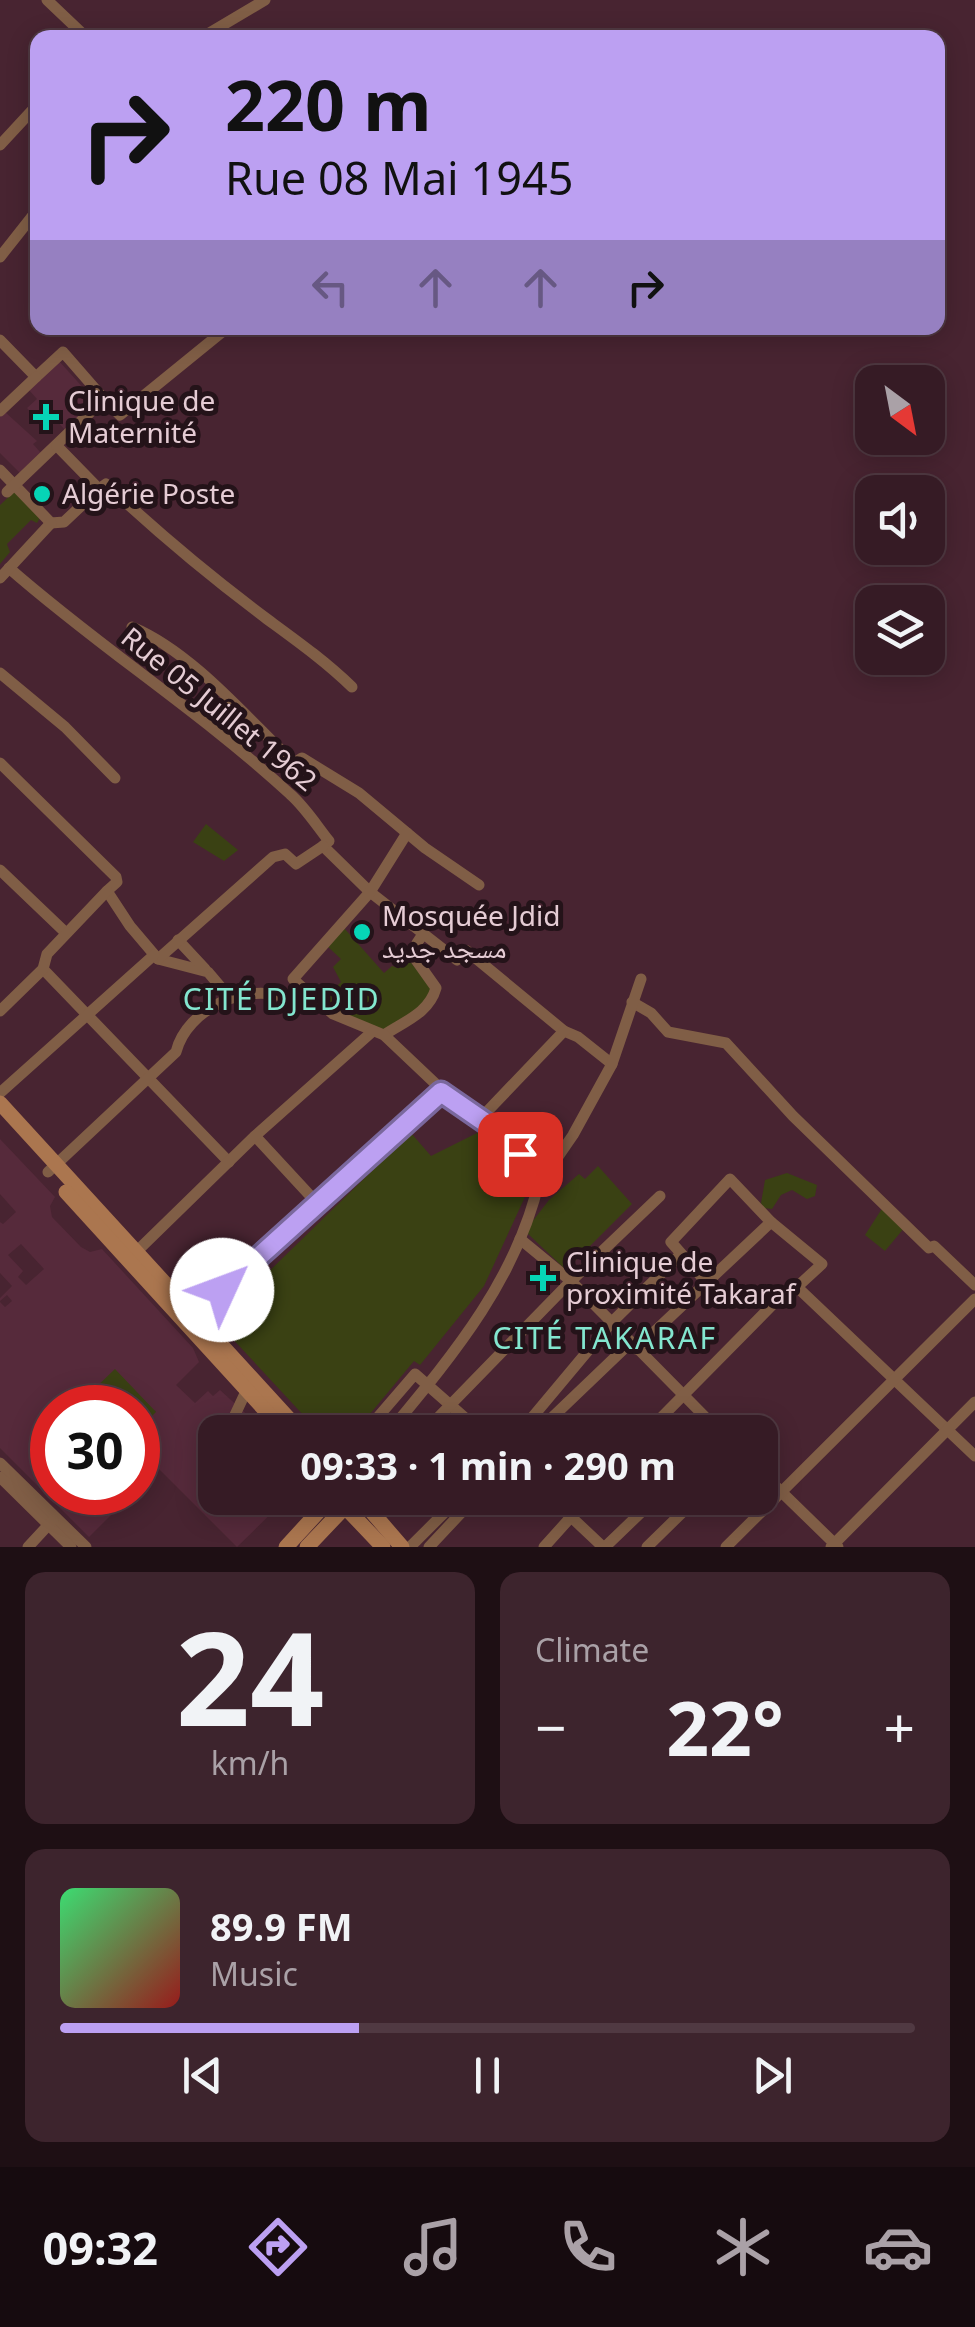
<!DOCTYPE html>
<meta charset="utf-8">
<style>
body{margin:0;font-family:"Noto Sans","Noto Naskh Arabic",sans-serif;background:#3d242d;color:#f1f3f6;height:100vh;display:flex;flex-direction:column;font-size:38px;white-space:nowrap}
*{box-sizing:border-box;margin:0}
p{font-size:32px;color:#aaa1a7}
.icon{flex:none;width:55px;height:55px;fill:none;stroke:currentColor;stroke-width:2;stroke-linecap:round;stroke-linejoin:round}
.map{position:relative;height:1547px;overflow:hidden}
.sheet{display:flex;flex-direction:column;gap:25px;padding:25px;background:#1e0f14;flex:1}
.sheet>*{flex:none}
.top-card{position:absolute;left:30px;top:30px;width:915px;height:305px;border-radius:20px;box-shadow:0 5px 25px #0003,0 0 0 2px #503942;background:#bca0f2;color:#111;overflow:hidden}
.needle{width:65px;rotate:148deg}
.buttons{position:absolute;left:855px;top:365px;display:grid;gap:20px}
.buttons a{display:grid;place-items:center;width:90px;height:90px;border-radius:20px;background:#361b25;box-shadow:0 5px 25px #0003,0 0 0 2px #503942;font-size:50px}
.speed{position:absolute;left:30px;top:1385px;display:flex;gap:20px;font-size:50px;font-weight:700;text-align:center}
.speed>*{display:grid;place-content:center;width:130px;height:130px;border-radius:50%;background:#361b25;box-shadow:0 5px 25px #0003,0 0 0 2px #503942;line-height:1}
.speed .limit{border:15px solid #d22;background:#fff;color:#111}
.pin{position:absolute;display:grid;place-items:center;width:85px;height:85px;color:#fff;margin:-42px;border-radius:20px;box-shadow:0 5px 15px #0006}
.me{position:absolute;width:110px;margin:-55px;rotate:47deg;stroke-linejoin:round;filter:drop-shadow(0 0 8px #0008)}
.turn{display:flex;align-items:center;gap:35px;height:210px;padding:0 30px;font-size:45px}
.turn .icon{width:130px;height:130px;stroke-width:2.5}
.turn b{display:block;font-size:70px;line-height:85px}
.lanes{display:flex;align-items:center;height:95px;padding:0 30px;background:#0003;justify-content:center;gap:50px;direction:ltr}
.lanes .off{opacity:.35}
.big{font-size:75px;font-weight:700;line-height:1.1}
.sheet .card{flex:1;display:flex;flex-direction:column;justify-content:center;gap:15px;min-width:0;padding:0 35px;border-radius:20px;background:#3d242d}
.sheet .dial{align-items:center;gap:0}
.dial b{font-size:130px;line-height:1}
.song{display:flex;align-items:center;gap:30px}
.cover{width:120px;height:120px;border-radius:15px;background:linear-gradient(135deg,hsl(140 70% 55%),hsl(0 70% 35%))}
.played{height:10px;border-radius:5px;background:linear-gradient(90deg,#bca0f2 35%,#503942 35%)}
.keys{display:flex;justify-content:space-around;direction:ltr}
.heat{display:flex;justify-content:space-between;align-items:center;font-size:55px;direction:ltr}
.sheet .tiles{flex:1;display:grid;gap:25px;grid-template-columns:1fr 1fr}
.card:last-child{grid-column:span 2}
.trip{position:absolute;left:198px;top:1415px;width:580px;height:100px;border-radius:20px;background:#361b25;box-shadow:0 5px 25px #0003,0 0 0 2px #503942;font-weight:700;line-height:100px;text-align:center}
.tab-bar{display:flex;height:160px;justify-content:space-around;align-items:center;background:#160b0f;color:#aaa1a7}
.tab-bar .icon{width:70px;height:70px}
.tab-bar .selected{color:#bca0f2}
.tab-bar b{font-size:45px;color:#f1f3f6}
.map>svg:first-child{display:block}
.built{fill:#562a3b;fill-rule:evenodd}
.green{fill:#3a4113}
.lines{fill:none;stroke-linecap:round;stroke-linejoin:round}
.street{stroke:#805e46;stroke-width:11}
.secondary{stroke:#ab764f;stroke-width:15}
.route-casing{stroke:#7a689d;stroke-width:25}
.route{stroke:#bca0f2;stroke-width:18}
.poi-dot{fill:#06d5b6;stroke:#241319;stroke-width:4}
.labels{text-anchor:middle;stroke-width:10;stroke-linejoin:round;paint-order:stroke}
.poi-label{font-size:28px;fill:#e5ccd4;stroke:#241319;text-anchor:start}
.street-label{font-size:28px;fill:#e5ccd4;stroke:#241319}
.neighbourhood-label{font-size:30px;letter-spacing:2.5px;fill:#83e6cf;stroke:#241319}
</style>
<div class="map">
<svg width="975" height="1547" viewBox="0 0 975 1547">
<rect width="100%" height="100%" fill="#482431"/>
<!-- built -->
<g class="built">
<path d="M 58,360 L 96,402 L 20,473 L 0,453 L 0,415 ZM 29,390 L 37,399 L 27,408 L 47,430 L 57,421 L 65,430 L 40,452 L 33,444 L 37,441 L 5,412 Z"/>
<path d="M 0,1139 L 55,1197 L 50,1206 L 52,1217 L 81,1247 L 90,1252 L 102,1249 L 193,1348 L 199,1362 L 176,1385 L 195,1403 L 208,1391 L 213,1396 L 220,1390 L 266,1432 L 215,1432 L 215,1498 L 287,1498 L 237,1547 L 158,1468 L 138,1488 L 138,1430 L 156,1411 L 91,1392 L 106,1407 L 52,1408 L 52,1492 L 133,1493 L 89,1537 L 0,1448 L 0,1302 L 5,1307 L 12,1301 L 7,1295 L 0,1301 L 0,1298 L 12,1286 L 0,1273 L 0,1222 L 3,1224 L 16,1212 L 0,1194 ZM 21,1244 L 44,1269 L 26,1285 L 18,1277 L 23,1271 L 8,1255 Z"/>
</g>
<!-- green -->
<g class="green">
<path d="M 15,491 L 40,518 L 37,523 L 31,520 L 7,544 L 10,552 L 0,564 L 0,505 Z"/>
<path d="M 206,824 L 238,850 L 224,861 L 193,842 Z"/>
<path d="M 344,928 L 384,973 L 392,966 L 398,968 L 408,959 L 433,990 C 427,1005 401,1029 382,1029 C 368,1030 333,1011 323,1000 L 341,982 L 333,967 L 341,959 L 326,945 Z"/>
<path d="M 485,1129 L 530,1173 L 530,1186 L 484,1286 L 420,1365 L 414,1361 L 355,1432 L 319,1432 L 217,1322 L 411,1133 L 431,1156 Z"/>
<path d="M 598,1166 L 632,1204 L 566,1270 L 525,1231 L 549,1200 L 579,1174 L 585,1179 Z"/>
<path d="M 787,1173 L 817,1185 L 815,1196 L 807,1199 L 792,1190 L 781,1195 L 772,1209 L 764,1208 L 761,1203 L 765,1180 Z"/>
<path d="M 883,1207 L 905,1227 L 885,1251 L 865,1235 Z"/>
<path d="M 115,1369 L 156,1412 L 138,1430 L 138,1408 L 106,1407 L 91,1392 Z"/>
</g>
<g class="lines">
<!-- street -->
<g class="street">
<path d="M 47,0 L 87,38"/>
<path d="M 201,38 L 265,0"/>
<path d="M 0,145 L 38,104"/>
<path d="M 0,257 L 38,209"/>
<path d="M 0,340 L 36,377 L 63,352 L 104,399"/>
<path d="M 0,411 L 36,377"/>
<path d="M 0,470 L 51,523"/>
<path d="M 99,489 L 106,484 C 157,532 211,577 267,619 C 297,641 325,661 352,687"/>
<path d="M 7,492 L 104,399 L 120,415 L 227,328"/>
<path d="M 51,523 L 64,522 L 99,489 L 57,446"/>
<path d="M 9,568 C 100,648 201,712 290,794 C 305,807 317,826 329,841 L 323,846 L 370,892 L 457,960 L 467,951 L 564,1031 L 578,1037 L 612,1064"/>
<path d="M 0,578 L 51,523"/>
<path d="M 132,627 C 192,652 247,718 294,763 L 302,758 L 359,793 L 425,848 L 479,885"/>
<path d="M 0,673 L 65,727 L 115,778"/>
<path d="M 0,763 L 116,877 L 117,882 L 107,891 L 130,926 L 158,959 L 208,972 L 230,998"/>
<path d="M 0,870 L 66,933"/>
<path d="M 178,940 L 205,969"/>
<path d="M 158,959 L 273,857 L 285,854 L 296,864 L 323,846"/>
<path d="M 43,969 L 229,1162"/>
<path d="M 305,990 L 293,979 L 370,892 L 407,833"/>
<path d="M 632,1002 L 651,1013 L 668,1032 L 726,1043 L 793,1116 L 929,1248 L 934,1246 L 975,1285"/>
<path d="M 0,1011 L 43,969 L 47,954 L 107,891"/>
<path d="M 384,1035 C 405,1021 429,1013 436,988 L 414,957 L 417,943 L 423,934"/>
<path d="M 0,1093 L 154,955"/>
<path d="M 479,1120 L 564,1031"/>
<path d="M 255,1136 L 316,1202"/>
<path d="M 48,1172 L 176,1052 C 187,1008 248,981 289,999 L 305,990 L 333,1014 L 384,1035 L 459,1106 L 499,1132 L 540,1177 C 518,1278 453,1355 389,1432"/>
<path d="M 540,1183 L 573,1135 L 612,1064 L 641,979"/>
<path d="M 520,1239 L 571,1281 L 720,1432"/>
<path d="M 131,1257 L 255,1136 L 373,1031"/>
<path d="M 797,1287 L 975,1456"/>
<path d="M 189,1321 L 316,1202 L 441,1092"/>
<path d="M 636,1349 L 771,1222"/>
<path d="M 227,1432 L 248,1387"/>
<path d="M 365,1432 L 415,1374 L 481,1432"/>
<path d="M 424,1432 L 571,1281 L 660,1196"/>
<path d="M 520,1432 L 612,1322 L 681,1254"/>
<path d="M 537,1432 L 630,1343"/>
<path d="M 647,1432 L 785,1292 L 797,1287 L 822,1264 L 771,1222 L 730,1179 L 671,1242 L 707,1283"/>
<path d="M 0,1463 L 86,1547"/>
<path d="M 760,1471 L 838,1547"/>
<path d="M 0,1477 L 71,1547"/>
<path d="M 551,1498 L 603,1547"/>
<path d="M 28,1547 L 53,1520"/>
<path d="M 410,1547 L 459,1498"/>
<path d="M 429,1547 L 475,1498"/>
<path d="M 544,1547 L 588,1498"/>
<path d="M 605,1547 L 656,1498"/>
<path d="M 647,1547 L 697,1498"/>
<path d="M 726,1547 L 975,1299"/>
<path d="M 831,1547 L 975,1402"/>
</g>
<!-- secondary -->
<g class="secondary">
<path d="M 0,1103 L 301,1432"/>
<path d="M 66,1192 L 285,1432"/>
<path d="M 360,1498 L 402,1547"/>
<path d="M 346,1508 L 383,1547"/>
<path d="M 286,1547 L 331,1498"/>
<path d="M 307,1547 L 344,1508"/>
</g>
</g>
<g class="lines">
<!-- route casing -->
<g class="route-casing">
<path id="route" d="M 222,1290 L 441,1092 L 499,1132 L 520,1154"/>
</g>
<!-- route -->
<use href="#route" class="route"/>
</g>
<!-- markers -->
<g class="poi-dot">
<path d="M41 402h10v10h10v10h-10v10h-10v-10h-10v-10h10z"/>
<circle cx="42" cy="494" r="10"/>
<circle cx="362" cy="932" r="10"/>
<path d="M538 1263h10v10h10v10h-10v10h-10v-10h-10v-10h10z"/>
</g>
<g class="labels">
<!-- poi labels -->
<g class="poi-label">
<text x="68" y="411">Clinique de<tspan x="68" dy="32">Maternité</tspan></text>
<text x="62" y="504">Algérie Poste</text>
<text x="382" y="926">Mosquée Jdid<tspan x="382" dy="32">مسجد جديد</tspan></text>
<text x="566" y="1272">Clinique de<tspan x="566" dy="32">proximité Takaraf</tspan></text>
</g>
<!-- street labels -->
<g class="street-label">
<text transform="translate(219 709) rotate(39)" y="10">Rue 05 Juillet 1962</text>
</g>
<!-- neighbourhood labels -->
<g class="neighbourhood-label">
<text x="282" y="1010">CITÉ DJEDID</text>
<text x="605" y="1349">CITÉ TAKARAF</text>
</g>
</g>
</svg>
<div class="buttons">
<a><svg class="needle" viewBox="-14 -14 28 28"><path d="M0-13l5 13h-10z" fill="#e53935"/><path d="M0 13l5-13h-10z" fill="#aaa1a7"/></svg></a>
<a><svg class="icon" aria-label="sound" viewBox="0 0 24 24"><path d="M4 9h4l5-4v14l-5-4H4zM17 9q2 3 0 6"/></svg></a>
<a><svg class="icon" aria-label="layers" viewBox="0 0 24 24"><path d="M12 4l9 5-9 5-9-5zM3 14l9 5 9-5"/></svg></a>
</div>
<div class="speed"><div class="limit">30</div></div>
<div class="pin" style="left:520px;top:1154px;background:#d93025"><svg class="icon" aria-label="arrive" viewBox="0 0 24 24"><path d="M6 21V4h12l-3 4 3 4H6"/></svg></div>
<svg class="me" style="left:222px;top:1290px" viewBox="-20 -20 40 40"><circle r="19" fill="#fff"/><path d="M0-13L10 11 0 6-10 11z" fill="#bca0f2"/></svg>
<div class="trip">09:33 · 1 min · 290 m</div>
<div class="top-card">
<div class="turn"><svg class="icon" aria-label="right" viewBox="0 0 24 24"><path d="M7 20v-9h11M14 6l5 5-5 5"/></svg><div><b>220 m</b>Rue 08 Mai 1945</div></div>
<div class="lanes"><svg class="icon off" aria-label="left" viewBox="0 0 24 24"><path d="M17 20v-9H6M10 6l-5 5 5 5"/></svg><svg class="icon off" aria-label="ahead" viewBox="0 0 24 24"><path d="M12 20V5M6 11l6-6 6 6"/></svg><svg class="icon off" aria-label="ahead" viewBox="0 0 24 24"><path d="M12 20V5M6 11l6-6 6 6"/></svg><svg class="icon" aria-label="right" viewBox="0 0 24 24"><path d="M7 20v-9h11M14 6l5 5-5 5"/></svg></div>
</div>
</div>
<section class="sheet">
<div class="tiles">
<div class="card dial"><b>24</b><p>km/h</p></div>
<div class="card"><p>Climate</p>
<div class="heat"><a>−</a><b class="big">22°</b><a>+</a></div>
</div>
<div class="card">
<div class="song"><i class="cover"></i><div><b>89.9 FM</b><p>Music</p></div></div>
<div class="played"></div>
<div class="keys"><svg class="icon" aria-label="previous" viewBox="0 0 24 24"><path d="M18 5L8 12l10 7zM5 5v14"/></svg><svg class="icon" aria-label="pause" viewBox="0 0 24 24"><path d="M8 5v14M16 5v14"/></svg><svg class="icon" aria-label="next" viewBox="0 0 24 24"><path d="M6 5l10 7-10 7zM19 5v14"/></svg></div>
</div>
</div>
</section>
<nav class="tab-bar">
<b>09:32</b>
<svg class="icon selected" aria-label="directions" viewBox="0 0 24 24"><path d="M12 3l9 9-9 9-9-9zM9 14v-3h6M13 9l2 2-2 2"/></svg>
<svg class="icon" aria-label="music" viewBox="0 0 24 24"><path d="M9 18V5l10-2v13"/><circle cx="6" cy="18" r="3"/><circle cx="16" cy="16" r="3"/></svg>
<svg class="icon" aria-label="phone" viewBox="0 0 24 24"><path d="M5 4h4l2 5-3 2q2 4 5 5l2-3 5 2v4C11 20 4 13 5 4z"/></svg>
<svg class="icon" aria-label="climate" viewBox="0 0 24 24"><path d="M12 3v18M4 7l16 10M4 17L20 7"/></svg>
<svg class="icon" aria-label="car" viewBox="0 0 24 24"><path d="M5 17H2v-5l4-1 3-4h7l3 4 3 1v5h-3M9 17h6M6 11h13"/><circle cx="7" cy="17" r="2"/><circle cx="17" cy="17" r="2"/></svg>
</nav>
